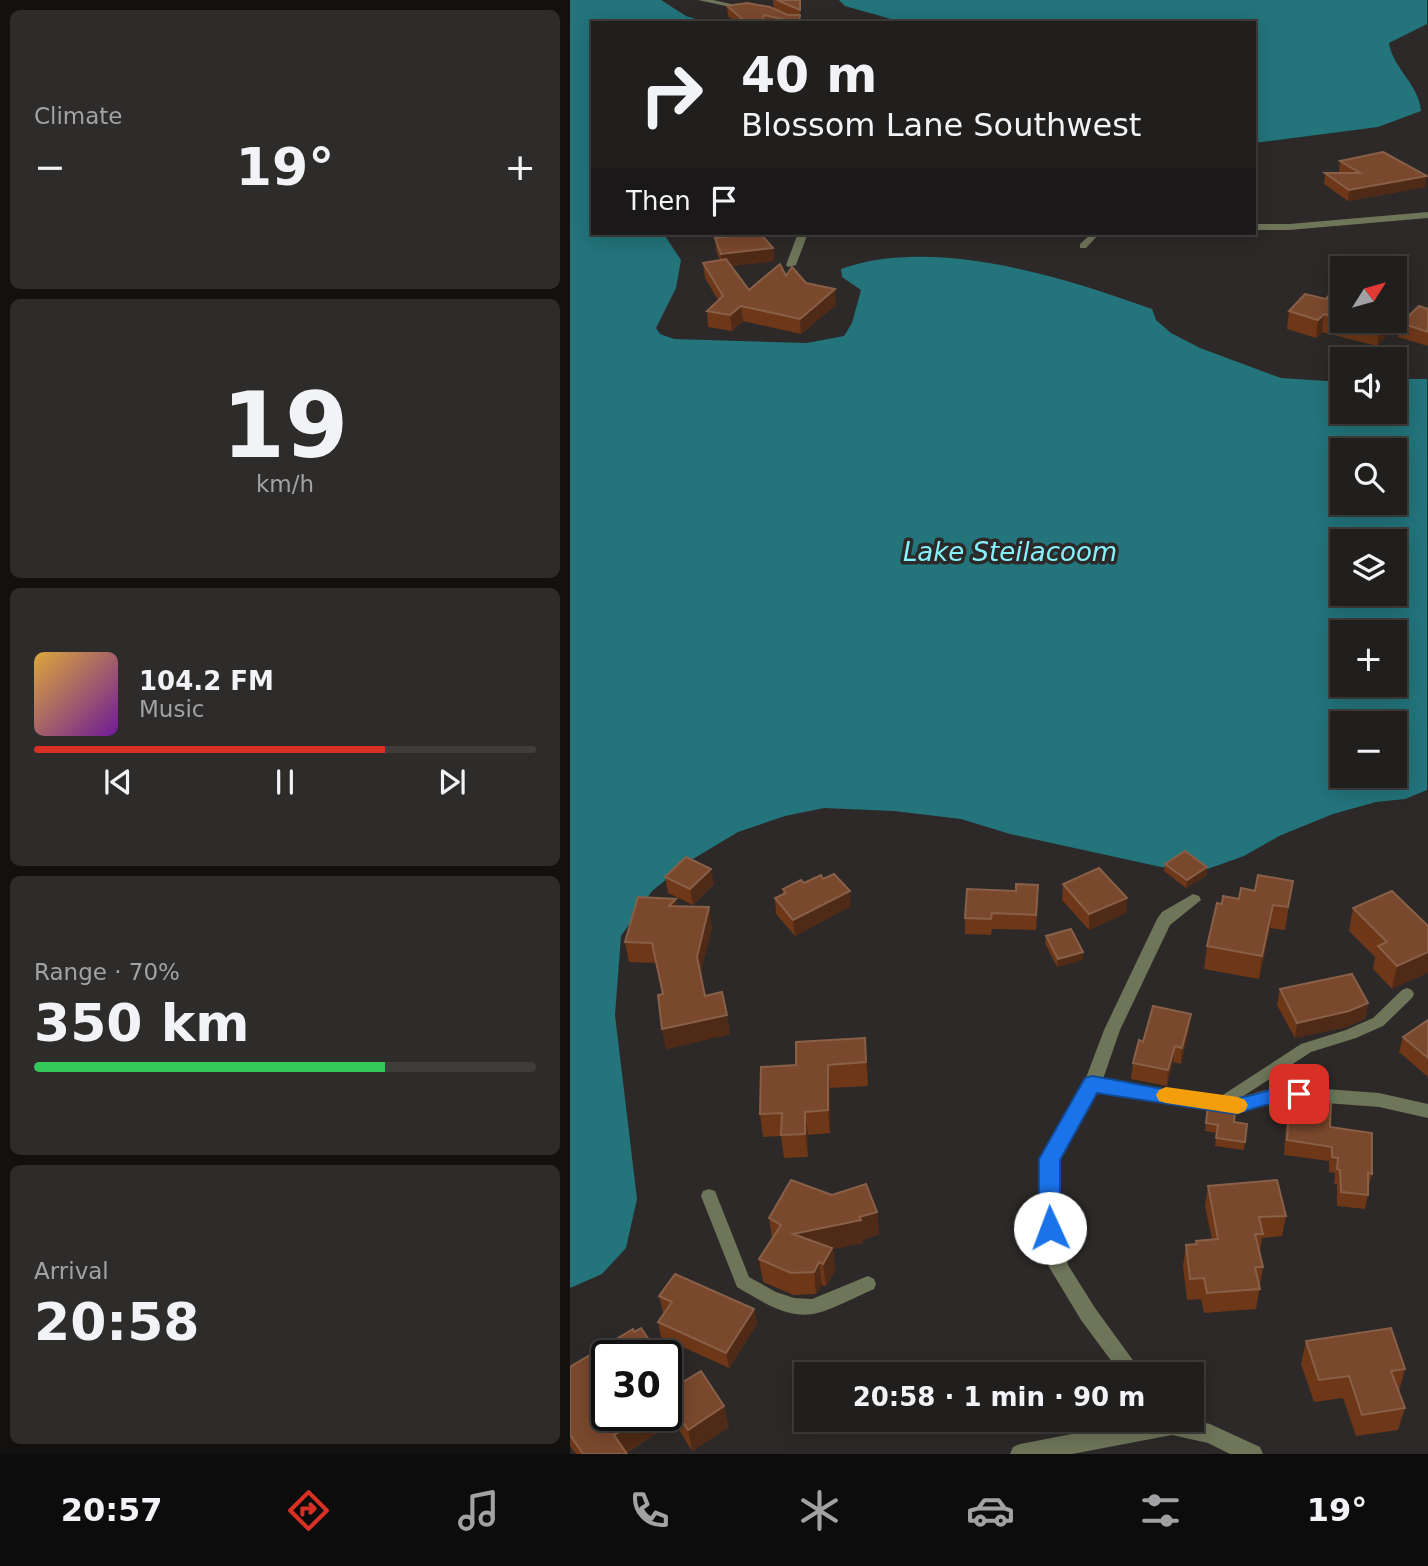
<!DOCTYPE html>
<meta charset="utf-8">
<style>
body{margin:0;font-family:"DejaVu Sans",sans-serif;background:#2d2c2b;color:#f1f3f6;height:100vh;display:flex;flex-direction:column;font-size:26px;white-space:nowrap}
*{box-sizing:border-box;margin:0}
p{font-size:23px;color:#a2a2a4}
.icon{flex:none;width:38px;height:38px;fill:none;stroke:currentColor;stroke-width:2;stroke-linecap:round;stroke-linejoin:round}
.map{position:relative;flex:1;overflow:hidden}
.details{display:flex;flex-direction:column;gap:10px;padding:10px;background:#121110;width:570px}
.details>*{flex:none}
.banner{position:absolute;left:21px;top:21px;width:665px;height:214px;border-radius:0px;box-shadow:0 4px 18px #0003,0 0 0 2px #3e3d3c;background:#211f1e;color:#f1f3f6;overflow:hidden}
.needle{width:46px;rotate:53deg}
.tools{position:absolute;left:760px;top:256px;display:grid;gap:14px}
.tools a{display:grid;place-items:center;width:77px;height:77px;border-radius:0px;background:#211f1e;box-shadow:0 4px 18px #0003,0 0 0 2px #3e3d3c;font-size:35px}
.speed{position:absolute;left:21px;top:1340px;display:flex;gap:14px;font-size:35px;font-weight:700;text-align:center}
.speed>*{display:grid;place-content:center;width:91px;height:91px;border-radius:50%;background:#211f1e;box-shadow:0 4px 18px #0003,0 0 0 2px #3e3d3c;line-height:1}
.speed .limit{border:4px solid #111;border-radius:10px;background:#fff;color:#111}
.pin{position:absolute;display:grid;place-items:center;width:60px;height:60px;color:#fff;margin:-30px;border-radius:14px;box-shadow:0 4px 10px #0006}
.me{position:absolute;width:77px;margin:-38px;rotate:358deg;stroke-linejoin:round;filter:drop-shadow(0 0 5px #0008)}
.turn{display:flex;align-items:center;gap:24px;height:147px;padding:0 35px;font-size:32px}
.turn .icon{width:91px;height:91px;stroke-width:2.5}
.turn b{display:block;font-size:49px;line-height:60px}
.then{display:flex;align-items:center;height:66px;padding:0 35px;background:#0003;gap:14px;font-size:26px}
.big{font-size:52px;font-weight:700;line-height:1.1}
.details .widget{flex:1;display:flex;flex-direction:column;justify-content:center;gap:10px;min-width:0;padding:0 24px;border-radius:10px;background:#2d2c2b}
.details .dial{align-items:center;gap:0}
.dial b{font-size:91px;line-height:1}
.song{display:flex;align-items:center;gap:21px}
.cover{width:84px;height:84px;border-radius:10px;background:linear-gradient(135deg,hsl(40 70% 55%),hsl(280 70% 35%))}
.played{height:7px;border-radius:4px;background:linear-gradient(90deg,#d93025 70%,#3e3d3c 70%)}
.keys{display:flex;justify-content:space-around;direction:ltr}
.heat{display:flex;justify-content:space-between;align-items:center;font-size:38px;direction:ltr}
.charge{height:10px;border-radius:5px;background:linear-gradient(90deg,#34c759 70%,#3e3d3c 0)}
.trip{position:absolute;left:224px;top:1362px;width:410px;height:70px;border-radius:0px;background:#211f1e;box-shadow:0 4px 18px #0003,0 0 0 2px #3e3d3c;font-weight:700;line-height:70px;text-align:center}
.tab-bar{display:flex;height:112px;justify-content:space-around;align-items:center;background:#0d0c0c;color:#a2a2a4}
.tab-bar .icon{width:49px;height:49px}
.tab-bar .selected{color:#d93025}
.tab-bar b{font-size:32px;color:#f1f3f6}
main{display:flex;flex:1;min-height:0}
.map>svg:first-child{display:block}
.water{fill:#23747b;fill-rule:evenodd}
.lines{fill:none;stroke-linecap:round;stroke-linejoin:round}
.service{fill:#6e7559;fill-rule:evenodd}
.minor{fill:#6e7559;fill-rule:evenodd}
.tertiary{fill:#6e7559;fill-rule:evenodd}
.wall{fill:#6e3718}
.shaded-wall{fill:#4f2a16}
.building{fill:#7a482d;stroke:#885f47;stroke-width:2}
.route{fill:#1a73e8;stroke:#114b97;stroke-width:2}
.slow{fill:#f59e0b}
.labels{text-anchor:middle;stroke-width:7;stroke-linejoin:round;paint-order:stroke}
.water-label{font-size:26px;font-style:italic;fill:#85f1fa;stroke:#2c2928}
</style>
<main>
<section class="details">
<div class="widget"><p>Climate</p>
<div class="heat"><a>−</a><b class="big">19°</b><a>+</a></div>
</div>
<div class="widget dial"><b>19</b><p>km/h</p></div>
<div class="widget">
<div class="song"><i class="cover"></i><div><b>104.2 FM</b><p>Music</p></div></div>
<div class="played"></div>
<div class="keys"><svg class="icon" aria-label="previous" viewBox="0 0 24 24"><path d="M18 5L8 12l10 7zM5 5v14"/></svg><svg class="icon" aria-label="pause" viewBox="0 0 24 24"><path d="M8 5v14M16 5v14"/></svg><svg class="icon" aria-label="next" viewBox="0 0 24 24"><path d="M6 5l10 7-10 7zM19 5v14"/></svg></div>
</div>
<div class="widget"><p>Range · 70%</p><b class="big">350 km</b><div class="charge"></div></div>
<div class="widget"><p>Arrival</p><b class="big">20:58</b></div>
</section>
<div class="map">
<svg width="858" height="1454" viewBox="0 0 858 1454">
<rect width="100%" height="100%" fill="#2c2928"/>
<!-- water -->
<g class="water">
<path d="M 0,0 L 91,0 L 116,16 L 139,23 L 23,23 L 23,233 L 93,233 L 111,260 L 106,288 L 86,328 L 90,334 L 104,339 L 237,343 L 274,336 L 282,323 L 291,290 L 272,277 L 271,269 C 363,236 494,277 582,309 L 586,320 L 601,333 L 630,348 L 711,378 L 772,382 L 772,411 L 824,411 L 824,379 L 857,379 L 857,790 L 835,799 L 806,802 L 763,814 L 709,836 L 674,856 L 632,871 L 591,867 L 440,834 L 391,819 L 324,811 L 254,808 L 215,816 L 168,832 L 118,862 L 82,891 L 51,936 L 45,1015 L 67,1199 L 56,1248 L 32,1274 L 0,1288 ZM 772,450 L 824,450 L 824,502 L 772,502 ZM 772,541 L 824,541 L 824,593 L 772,593 ZM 772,632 L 824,632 L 824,684 L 772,684 ZM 772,723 L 824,723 L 824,775 L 772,775 Z"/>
<path d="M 269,0 L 857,0 L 857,24 L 819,43 C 823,69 849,84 851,111 L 808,127 L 684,143 L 684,23 L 335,23 L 275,6 Z"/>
</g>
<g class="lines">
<!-- service -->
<g class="service">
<path d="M 522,233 L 530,233 L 516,248 L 510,248 L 510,244 Z"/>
<path d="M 837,988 L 842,990 L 844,994 L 842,998 L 813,1026 L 786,1038 L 741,1052 L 655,1108 L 650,1110 L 645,1108 L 642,1104 L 645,1100 L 731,1044 L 776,1030 L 803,1018 L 832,990 Z"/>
<path d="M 139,1189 L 145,1191 L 147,1196 L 179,1277 L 206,1292 L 224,1298 L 242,1299 L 298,1276 L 304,1279 L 306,1284 L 304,1289 C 287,1296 261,1311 243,1314 C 217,1319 188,1299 167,1287 L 131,1196 L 133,1191 Z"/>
</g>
<!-- minor -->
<g class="minor">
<path d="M 228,233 L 238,233 L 226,265 L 218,267 L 216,265 Z"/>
<path d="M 623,894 L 629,896 L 631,900 L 600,925 L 550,1030 L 533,1079 L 665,1099 L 695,1090 L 729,1087 L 809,1093 L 858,1104 L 858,1118 L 809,1107 L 729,1101 L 695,1104 L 665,1113 L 527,1092 L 489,1160 L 487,1177 L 489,1228 L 498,1265 L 525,1308 L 573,1374 L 551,1374 L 511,1320 L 479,1267 L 471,1228 L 469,1177 L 471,1159 L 514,1083 L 534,1030 L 587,919 L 592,912 Z"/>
<path d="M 580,1419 L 619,1419 L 640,1424 L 690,1447 L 693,1454 L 660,1454 L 638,1443 L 602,1435 L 502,1454 L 440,1454 L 443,1447 L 450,1444 Z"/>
</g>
<!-- tertiary -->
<g class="tertiary">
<path d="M 128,0 L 143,0 L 183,9 L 179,11 Z"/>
<path d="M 858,212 L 858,218 L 719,230 L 684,230 L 684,224 L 719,224 Z"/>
</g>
</g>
<!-- wall -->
<g class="wall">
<path d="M 203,0 L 230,0 L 230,23 L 166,23 L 158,16 L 157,6 L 204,9 Z"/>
<path d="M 770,161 L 855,187 L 778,201 L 754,184 L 755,173 L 771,173 L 769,172 Z"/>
<path d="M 145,238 L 203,248 L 204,261 L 161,266 L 179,290 L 216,276 L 236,283 L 266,305 L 231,334 L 173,321 L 162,331 L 138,327 L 137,311 L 148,300 L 135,278 L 133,263 L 150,260 L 146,250 Z"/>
<path d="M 772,296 L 772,320 L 824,320 L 827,309 L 824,327 L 807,346 L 752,332 L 746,338 L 717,329 L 719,311 L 756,299 Z"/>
<path d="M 858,309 L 858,346 L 828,337 L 831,323 Z"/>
<path d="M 595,864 L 637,867 L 637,875 L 616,888 L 594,871 Z"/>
<path d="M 95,877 L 144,884 L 123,905 L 98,893 Z"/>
<path d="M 723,881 L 715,930 L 700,928 L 689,979 L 634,969 L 637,946 L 652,904 L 669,899 L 685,891 Z"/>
<path d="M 234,883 L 281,906 L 225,936 L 206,914 L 205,898 L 213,894 L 213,889 Z"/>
<path d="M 493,884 L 557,898 L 556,913 L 519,930 L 492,900 Z"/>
<path d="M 468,900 L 466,930 L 422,929 L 421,935 L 395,934 L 395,918 Z"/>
<path d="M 107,906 L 142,927 L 130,974 L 135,996 L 157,1015 L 160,1034 L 96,1049 L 92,1029 L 92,994 L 86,963 L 59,962 L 55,942 Z"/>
<path d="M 783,908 L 858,926 L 822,989 L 803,969 L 805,957 L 779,931 Z"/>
<path d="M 476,936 L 513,960 L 487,967 L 475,943 Z"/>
<path d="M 710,989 L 798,1003 L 795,1019 L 776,1027 L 725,1038 L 707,1005 Z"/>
<path d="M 858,1020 L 858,1077 L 829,1052 L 833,1037 Z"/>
<path d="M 619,1030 L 611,1064 L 603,1062 L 597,1086 L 561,1079 L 563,1063 L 573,1042 Z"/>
<path d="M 297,1061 L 298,1086 L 260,1088 L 260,1133 L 238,1135 L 238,1157 L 214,1158 L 211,1136 L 193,1137 L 190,1114 L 191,1067 Z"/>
<path d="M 720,1096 L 760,1127 L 802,1174 L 798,1189 L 798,1195 L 795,1209 L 767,1206 L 767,1184 L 764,1184 L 765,1173 L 759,1172 L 759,1161 L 714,1155 L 717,1111 Z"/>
<path d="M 638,1106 L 664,1122 L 677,1124 L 674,1150 L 645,1146 L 647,1133 L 635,1131 Z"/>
<path d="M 638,1186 L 716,1216 L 712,1236 L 692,1238 L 690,1252 L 693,1267 L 686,1309 L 634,1313 L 631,1299 L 617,1300 L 613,1266 L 616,1245 L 625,1244 L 626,1241 L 642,1239 L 635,1206 Z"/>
<path d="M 262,1195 L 307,1212 L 309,1234 L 293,1240 L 293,1243 L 263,1249 L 265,1270 L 256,1286 L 252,1285 L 246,1294 L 224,1295 L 193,1282 L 189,1259 L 202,1239 L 199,1218 Z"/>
<path d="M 89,1296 L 184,1309 L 187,1324 L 159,1368 L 91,1337 L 88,1322 L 94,1312 L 93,1312 Z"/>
<path d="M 736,1341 L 835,1369 L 829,1391 L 835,1408 L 828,1430 L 786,1436 L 773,1398 L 744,1402 L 731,1364 Z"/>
<path d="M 96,1366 L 108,1385 L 159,1427 L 122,1451 L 104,1422 L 56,1453 L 57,1454 L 6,1454 L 0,1446 L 0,1367 Z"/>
</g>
<!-- shaded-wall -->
<g class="shaded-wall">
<path d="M 857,176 L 855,187 L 778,201 L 779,190 Z"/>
<path d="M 203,248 L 204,261 L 153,267 L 151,254 Z"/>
<path d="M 265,289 L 266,305 L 231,334 L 230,319 Z"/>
<path d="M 171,306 L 173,321 L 162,331 L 160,315 Z"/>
<path d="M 827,309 L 824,327 L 807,346 L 809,329 L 817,320 L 824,320 L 824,312 Z"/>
<path d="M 754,314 L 752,332 L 746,338 L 748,320 Z"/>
<path d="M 637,867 L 637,875 L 616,888 L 617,880 Z"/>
<path d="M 141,869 L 144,884 L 123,905 L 120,889 Z"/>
<path d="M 280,891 L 281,906 L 225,936 L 223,920 Z"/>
<path d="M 557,898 L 556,913 L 519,930 L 519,914 Z"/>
<path d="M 106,899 L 109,918 L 99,906 Z"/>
<path d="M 703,905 L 700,928 L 689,979 L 692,956 Z"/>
<path d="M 139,907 L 142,927 L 130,976 L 127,957 Z"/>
<path d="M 513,952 L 513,960 L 487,967 L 488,959 Z"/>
<path d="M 858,952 L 858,973 L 822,989 L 827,966 Z"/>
<path d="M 798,1003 L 795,1019 L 776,1027 L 725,1038 L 727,1023 Z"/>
<path d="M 621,1014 L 619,1030 L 611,1064 L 612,1048 Z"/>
<path d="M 157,1015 L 160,1034 L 96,1049 L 92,1029 Z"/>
<path d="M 295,1038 L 297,1061 L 298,1086 L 296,1062 Z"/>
<path d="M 605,1046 L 603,1062 L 597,1086 L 598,1070 Z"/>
<path d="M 258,1065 L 260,1088 L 260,1133 L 258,1110 Z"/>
<path d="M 235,1112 L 238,1135 L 238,1157 L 235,1134 Z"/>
<path d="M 307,1212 L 309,1234 L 293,1240 L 293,1243 L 263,1249 L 265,1270 L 256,1286 L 253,1264 L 223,1234 L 289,1217 Z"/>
<path d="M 249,1262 L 252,1285 L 246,1294 L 244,1272 Z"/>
<path d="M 184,1309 L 187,1324 L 159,1368 L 156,1353 Z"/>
<path d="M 99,1401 L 104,1422 L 53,1454 L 44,1435 L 75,1416 L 96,1416 L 96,1402 Z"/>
<path d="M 154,1406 L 159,1427 L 122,1451 L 118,1430 Z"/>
</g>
<!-- building -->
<g class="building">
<path d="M 207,0 L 230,0 L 230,10 Z"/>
<path d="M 177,3 L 200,7 L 218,15 L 230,15 L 229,23 L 194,15 L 192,23 L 177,23 L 157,6 Z"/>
<path d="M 813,152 L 857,176 L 779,190 L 755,173 L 790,173 L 770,161 Z"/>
<path d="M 190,233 L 203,248 L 151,254 L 145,238 Z"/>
<path d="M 156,259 L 179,290 L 210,264 L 216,276 L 222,267 L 236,283 L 265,289 L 230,319 L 171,306 L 160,315 L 137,311 L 153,296 L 133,263 Z"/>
<path d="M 761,293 L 772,296 L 772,319 L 754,314 L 748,320 L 719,311 L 735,294 L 756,299 Z"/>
<path d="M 849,306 L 858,309 L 858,332 L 831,323 Z"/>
<path d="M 778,320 L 817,320 L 809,329 Z"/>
<path d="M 615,851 L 637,867 L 617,880 L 595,864 Z"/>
<path d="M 116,857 L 141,869 L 120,889 L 95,877 Z"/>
<path d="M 529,868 L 557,898 L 519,914 L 493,884 Z"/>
<path d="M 264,874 L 280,891 L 223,920 L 205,898 L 216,893 L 213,889 L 231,880 L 234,883 L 251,875 L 253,879 Z"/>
<path d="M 688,875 L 723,881 L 718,907 L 703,905 L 692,956 L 637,946 L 647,903 L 652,904 L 653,896 L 669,899 L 671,888 L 685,891 Z"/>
<path d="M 446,884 L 468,885 L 466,915 L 422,913 L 421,919 L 395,918 L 397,889 L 446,891 Z"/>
<path d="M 822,891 L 858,926 L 858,952 L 827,966 L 808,946 L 817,942 L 783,908 Z"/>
<path d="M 68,897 L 106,899 L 99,906 L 139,907 L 127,957 L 135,996 L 152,992 L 157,1015 L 92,1029 L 88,995 L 93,994 L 82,943 L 55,942 Z"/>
<path d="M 501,929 L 513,952 L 488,959 L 476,936 Z"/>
<path d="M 782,974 L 798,1003 L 779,1011 L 727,1023 L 710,989 Z"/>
<path d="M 583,1006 L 621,1014 L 612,1048 L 605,1046 L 598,1070 L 563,1063 L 569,1040 L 573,1042 Z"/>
<path d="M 858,1020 L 858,1058 L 833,1037 Z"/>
<path d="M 295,1038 L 296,1062 L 258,1065 L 258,1110 L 235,1112 L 235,1134 L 211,1135 L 212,1113 L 190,1114 L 191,1067 L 226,1065 L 226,1042 Z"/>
<path d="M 720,1096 L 761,1102 L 760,1127 L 802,1133 L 802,1174 L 798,1173 L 798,1195 L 771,1192 L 770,1170 L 767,1169 L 768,1158 L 762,1157 L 762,1147 L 717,1140 Z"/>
<path d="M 638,1106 L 665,1110 L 664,1122 L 677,1124 L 675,1142 L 646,1138 L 648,1125 L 636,1123 Z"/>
<path d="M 221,1180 L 262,1195 L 296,1184 L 307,1212 L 289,1217 L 291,1220 L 223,1234 L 262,1248 L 253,1264 L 249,1262 L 244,1272 L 221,1273 L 189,1259 L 211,1225 L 199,1218 Z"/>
<path d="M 707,1180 L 716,1216 L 689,1217 L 693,1234 L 685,1234 L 693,1267 L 685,1267 L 690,1289 L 637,1293 L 634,1278 L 620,1279 L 616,1245 L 627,1244 L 626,1241 L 648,1239 L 638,1186 Z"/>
<path d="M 105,1274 L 184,1309 L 156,1353 L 88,1322 L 102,1302 L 89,1296 Z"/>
<path d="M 71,1328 L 90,1356 L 37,1356 L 37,1416 L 75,1416 L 44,1435 L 57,1454 L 13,1454 L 0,1435 L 0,1367 L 63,1329 L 64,1332 Z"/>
<path d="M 821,1328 L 835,1369 L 821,1371 L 835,1408 L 792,1415 L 779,1376 L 749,1380 L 736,1341 Z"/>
<path d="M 96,1366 L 108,1385 L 131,1371 L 154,1406 L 118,1430 L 99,1401 L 96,1402 Z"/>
</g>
<!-- route -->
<path class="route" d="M 522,1076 C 567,1083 618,1096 662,1098 C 686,1099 711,1080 736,1088 L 739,1094 L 736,1100 L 695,1105 L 665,1114 L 527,1093 L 490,1160 L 490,1228 L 487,1234 L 480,1237 L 472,1234 L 469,1228 L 469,1159 L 515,1078 Z"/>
<!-- slow -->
<path class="slow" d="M 596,1087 L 668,1097 L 675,1100 L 678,1105 L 675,1111 L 668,1114 L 596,1103 L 589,1101 L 586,1095 L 589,1090 Z"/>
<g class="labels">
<!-- water labels -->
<g class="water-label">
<text x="440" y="561">Lake Steilacoom</text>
</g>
</g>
</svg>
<div class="tools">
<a><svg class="needle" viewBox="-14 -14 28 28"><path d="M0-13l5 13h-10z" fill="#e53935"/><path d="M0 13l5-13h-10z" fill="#a2a2a4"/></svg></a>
<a><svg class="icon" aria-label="sound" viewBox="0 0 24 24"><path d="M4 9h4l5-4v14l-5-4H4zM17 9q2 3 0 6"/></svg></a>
<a><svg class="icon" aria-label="search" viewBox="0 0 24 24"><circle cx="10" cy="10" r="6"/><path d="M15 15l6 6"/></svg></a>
<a><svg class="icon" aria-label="layers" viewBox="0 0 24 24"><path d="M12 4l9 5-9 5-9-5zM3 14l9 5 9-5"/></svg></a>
<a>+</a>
<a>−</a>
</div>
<div class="speed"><div class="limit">30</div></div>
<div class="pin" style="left:729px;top:1094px;background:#d93025"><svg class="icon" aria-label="arrive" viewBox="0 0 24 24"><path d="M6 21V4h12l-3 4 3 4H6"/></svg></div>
<svg class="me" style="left:480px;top:1228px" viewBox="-20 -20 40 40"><circle r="19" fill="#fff"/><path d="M0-13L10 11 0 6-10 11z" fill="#1a73e8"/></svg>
<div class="trip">20:58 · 1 min · 90 m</div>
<div class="banner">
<div class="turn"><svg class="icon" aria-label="right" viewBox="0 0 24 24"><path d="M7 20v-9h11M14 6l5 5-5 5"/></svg><div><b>40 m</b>Blossom Lane Southwest</div></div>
<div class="then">Then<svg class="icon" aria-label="arrive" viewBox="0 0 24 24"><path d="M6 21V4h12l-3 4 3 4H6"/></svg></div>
</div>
</div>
</main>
<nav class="tab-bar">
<b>20:57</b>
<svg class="icon selected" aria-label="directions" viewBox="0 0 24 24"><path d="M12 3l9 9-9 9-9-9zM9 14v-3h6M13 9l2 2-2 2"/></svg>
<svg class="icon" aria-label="music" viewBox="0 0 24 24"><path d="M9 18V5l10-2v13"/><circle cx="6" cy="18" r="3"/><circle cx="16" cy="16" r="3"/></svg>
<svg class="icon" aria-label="phone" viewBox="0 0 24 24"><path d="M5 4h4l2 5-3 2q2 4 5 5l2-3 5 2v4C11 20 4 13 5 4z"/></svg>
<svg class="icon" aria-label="climate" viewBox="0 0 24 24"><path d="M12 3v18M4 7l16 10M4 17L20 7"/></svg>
<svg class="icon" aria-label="car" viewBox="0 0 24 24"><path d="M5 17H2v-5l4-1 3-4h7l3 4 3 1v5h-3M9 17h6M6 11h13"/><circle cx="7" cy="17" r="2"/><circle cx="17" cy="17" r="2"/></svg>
<svg class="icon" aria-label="filters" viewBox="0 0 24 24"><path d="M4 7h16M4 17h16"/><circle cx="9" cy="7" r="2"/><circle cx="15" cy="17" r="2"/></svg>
<b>19°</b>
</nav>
